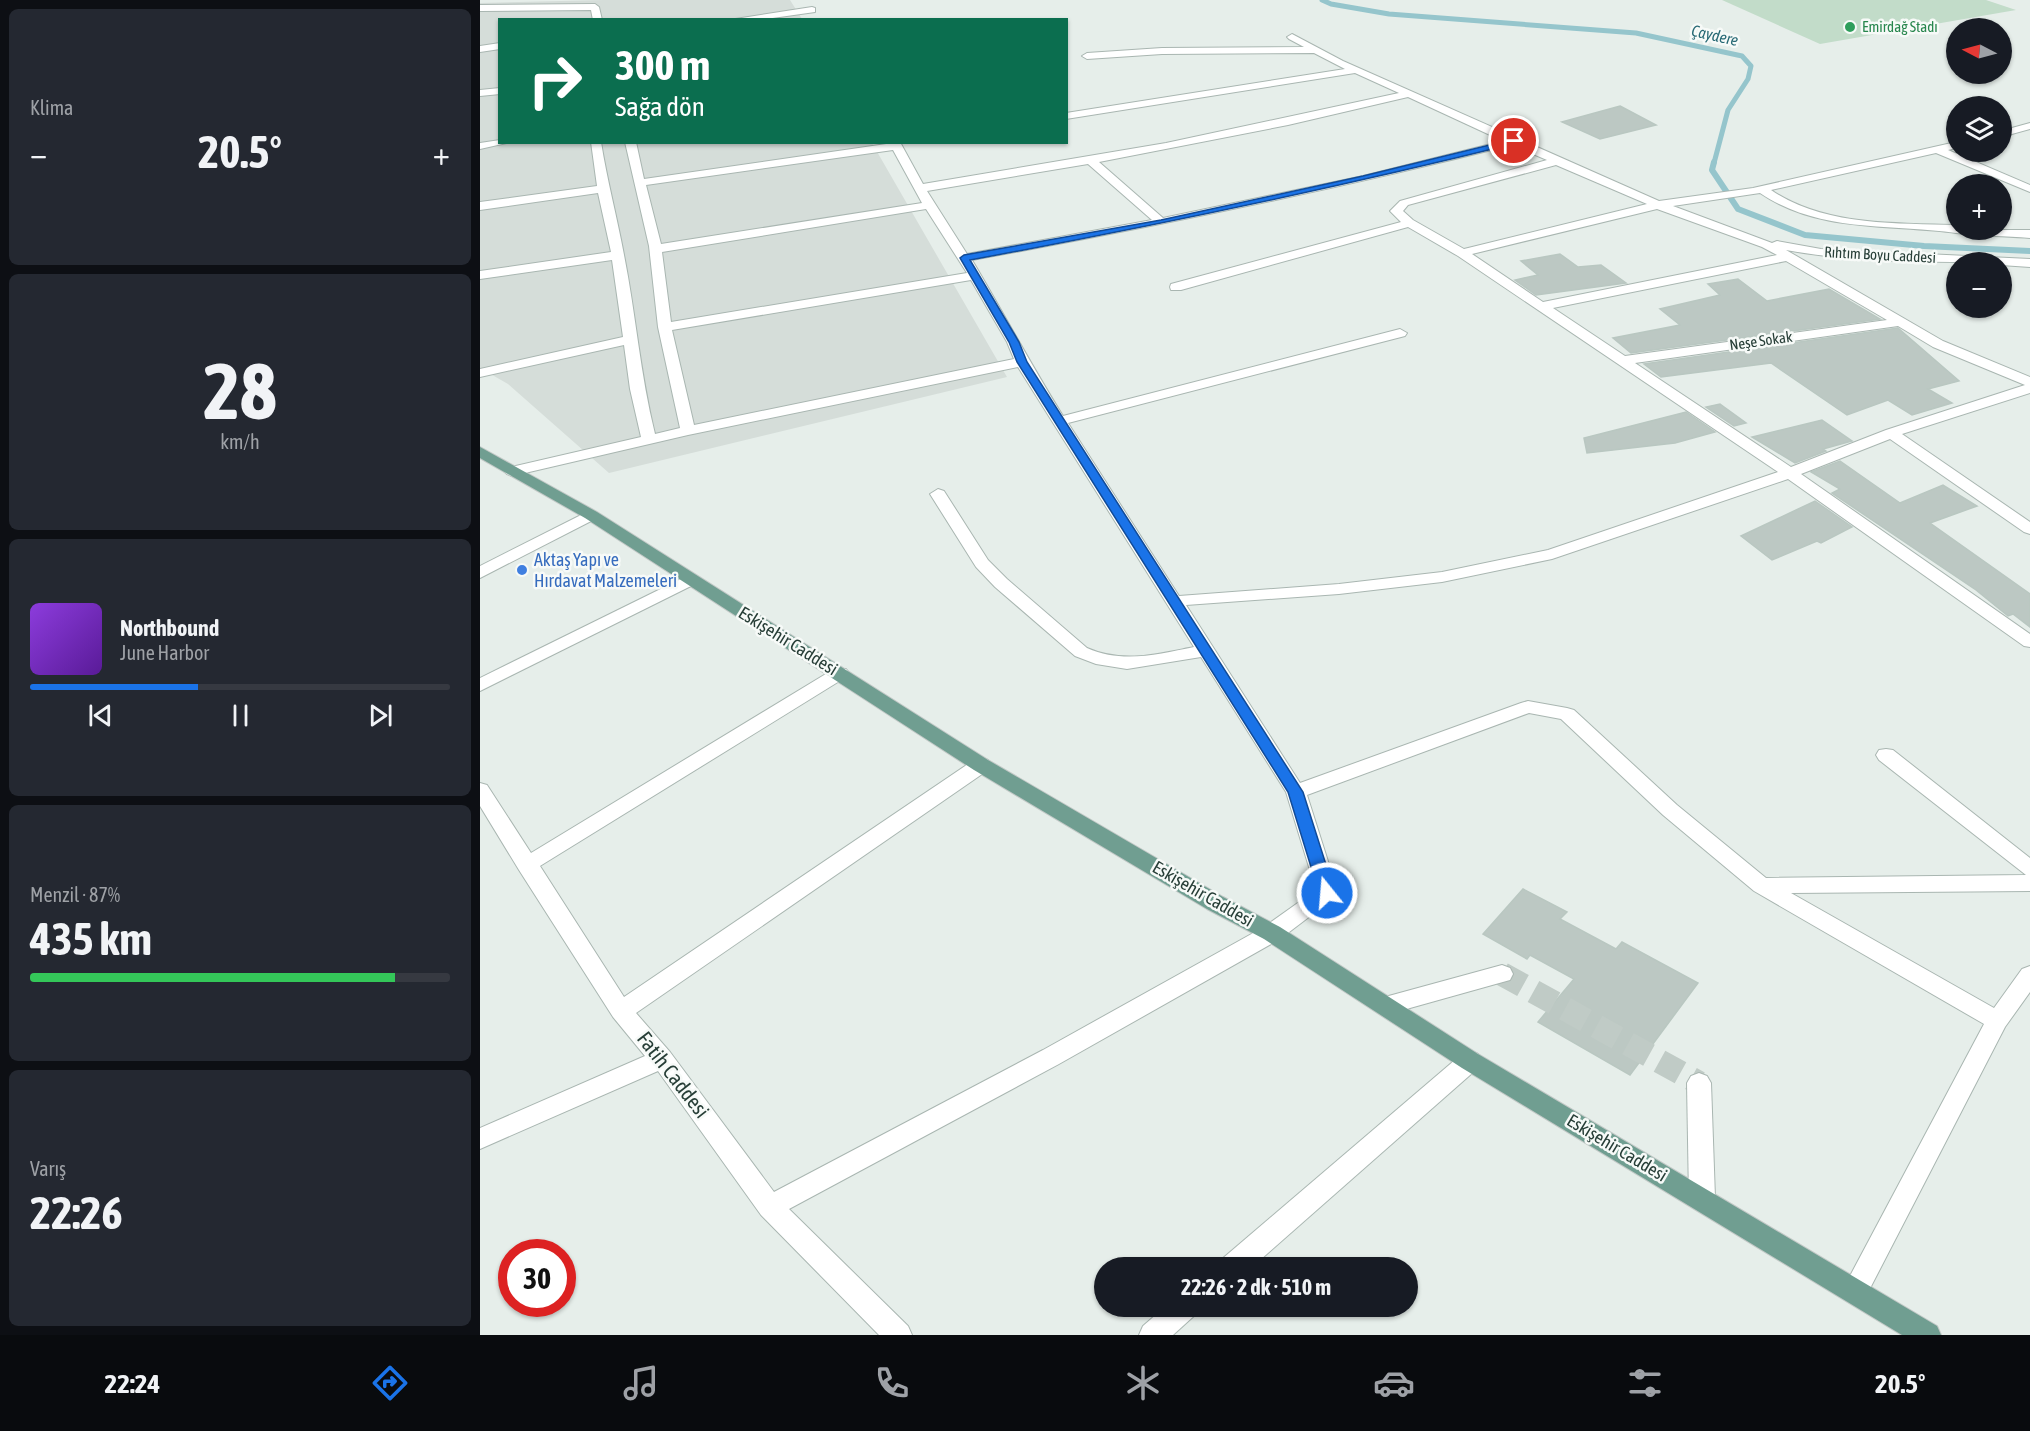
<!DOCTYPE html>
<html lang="tr">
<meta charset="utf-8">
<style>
body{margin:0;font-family:"Asap Condensed",sans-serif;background:#242831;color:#f1f3f6;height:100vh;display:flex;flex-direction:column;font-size:22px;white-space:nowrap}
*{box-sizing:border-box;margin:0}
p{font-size:20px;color:#9ea1a6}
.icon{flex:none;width:33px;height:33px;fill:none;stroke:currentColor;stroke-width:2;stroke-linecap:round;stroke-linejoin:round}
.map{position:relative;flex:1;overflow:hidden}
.sheet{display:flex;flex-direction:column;gap:9px;padding:9px;background:#0d0f14;width:480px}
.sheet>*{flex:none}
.guide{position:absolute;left:18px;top:18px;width:570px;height:126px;border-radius:0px;box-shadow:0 2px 4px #0004;background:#0b6e4f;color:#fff;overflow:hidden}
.needle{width:39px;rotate:276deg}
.controls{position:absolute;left:1466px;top:18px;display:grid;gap:12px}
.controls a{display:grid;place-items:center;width:66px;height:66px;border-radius:50%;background:#171b24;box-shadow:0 2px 4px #0004;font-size:30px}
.speed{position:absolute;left:18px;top:1239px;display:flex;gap:12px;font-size:30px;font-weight:700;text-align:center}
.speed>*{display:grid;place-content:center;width:78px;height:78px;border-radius:50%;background:#171b24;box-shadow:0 2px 4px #0004;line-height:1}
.speed .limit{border:9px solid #d22;background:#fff;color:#111}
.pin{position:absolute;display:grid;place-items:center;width:51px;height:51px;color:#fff;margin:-26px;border:3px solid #fff;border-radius:50%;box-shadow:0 2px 6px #0007}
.me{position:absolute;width:66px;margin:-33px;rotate:343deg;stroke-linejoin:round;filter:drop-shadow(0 0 4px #0008)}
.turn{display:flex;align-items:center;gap:21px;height:126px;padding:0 18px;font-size:27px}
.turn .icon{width:78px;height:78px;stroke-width:2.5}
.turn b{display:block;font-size:42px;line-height:51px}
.big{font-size:45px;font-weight:700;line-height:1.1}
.sheet .widget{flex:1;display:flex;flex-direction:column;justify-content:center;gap:9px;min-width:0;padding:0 21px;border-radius:9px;background:#242831}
.sheet .dial{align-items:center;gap:0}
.dial b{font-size:78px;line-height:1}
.song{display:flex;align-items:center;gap:18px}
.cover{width:72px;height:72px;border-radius:9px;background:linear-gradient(135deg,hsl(270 70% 55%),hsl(270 70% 35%))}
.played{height:6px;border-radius:3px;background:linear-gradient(90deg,#1a73e8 40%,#363941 40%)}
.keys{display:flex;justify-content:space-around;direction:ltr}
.heat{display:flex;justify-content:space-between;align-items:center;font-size:33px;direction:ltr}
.charge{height:9px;border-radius:4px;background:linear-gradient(90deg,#34c759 87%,#363941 0)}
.trip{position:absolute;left:614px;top:1257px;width:324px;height:60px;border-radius:30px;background:#171b24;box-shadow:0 2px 4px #0004;font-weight:700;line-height:60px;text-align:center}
.tabs{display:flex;height:96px;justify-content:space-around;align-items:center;background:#090b0e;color:#9ea1a6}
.tabs .icon{width:42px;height:42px}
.tabs .selected{color:#1a73e8}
.tabs b{font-size:27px;color:#f1f3f6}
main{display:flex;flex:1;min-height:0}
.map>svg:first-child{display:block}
.built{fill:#d5ddd9}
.green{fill:#c2dcc9}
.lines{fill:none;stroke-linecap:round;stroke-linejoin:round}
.stream-far1{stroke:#95c5cc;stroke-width:5}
.stream{stroke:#95c5cc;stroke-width:6}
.building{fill:#bcc8c3;stroke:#b9c7c1;stroke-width:1.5}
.minor-tunnel{stroke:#c0cbc6;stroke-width:24;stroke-dasharray:24 12;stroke-linecap:butt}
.minor-casing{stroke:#a9b6b1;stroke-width:2}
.major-casing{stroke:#c3c9c7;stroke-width:2}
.minor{fill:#fff;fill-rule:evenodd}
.major{fill:#709e91;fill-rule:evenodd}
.route{fill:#1a73e8;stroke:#114b97;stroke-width:1.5}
.leisure-dot{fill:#2e9e5b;stroke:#f7faf8;stroke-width:2}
.shop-dot{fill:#3f7fe0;stroke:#f7faf8;stroke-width:2}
.labels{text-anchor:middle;stroke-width:5;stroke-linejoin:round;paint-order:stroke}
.far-leisure-label{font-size:15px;fill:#27864d;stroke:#f7faf8;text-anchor:start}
.far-street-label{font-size:15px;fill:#273e37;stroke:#f7faf8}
.far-water-label{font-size:16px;font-style:italic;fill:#276974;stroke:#f7faf8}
.shop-label{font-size:18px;fill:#366cbe;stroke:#f7faf8;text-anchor:start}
.street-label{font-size:18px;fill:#273e37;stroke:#f7faf8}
.near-street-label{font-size:21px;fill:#273e37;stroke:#f7faf8}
</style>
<main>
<section class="sheet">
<div class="widget"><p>Klima</p>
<div class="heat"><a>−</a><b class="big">20.5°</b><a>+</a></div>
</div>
<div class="widget dial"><b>28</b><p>km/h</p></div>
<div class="widget">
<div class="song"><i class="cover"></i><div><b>Northbound</b><p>June Harbor</p></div></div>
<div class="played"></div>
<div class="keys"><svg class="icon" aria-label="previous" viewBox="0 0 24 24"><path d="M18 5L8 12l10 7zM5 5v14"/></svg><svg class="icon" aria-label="pause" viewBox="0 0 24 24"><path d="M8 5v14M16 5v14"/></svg><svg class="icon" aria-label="next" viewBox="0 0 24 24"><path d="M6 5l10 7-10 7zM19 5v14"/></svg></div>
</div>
<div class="widget"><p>Menzil · 87%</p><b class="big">435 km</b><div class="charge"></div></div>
<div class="widget"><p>Varış</p><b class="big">22:26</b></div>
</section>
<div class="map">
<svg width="1550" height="1335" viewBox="0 0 1550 1335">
<rect width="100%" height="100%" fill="#e6eeea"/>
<!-- built -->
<path class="built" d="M 123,0 L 310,0 L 322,19 L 20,20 L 20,142 L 392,143 L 527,377 L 129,473 L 28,384 L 0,368 L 0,3 Z"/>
<!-- green -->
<path class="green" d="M 1242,0 L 1506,0 L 1536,10 L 1340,44 Z"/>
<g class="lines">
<!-- stream-far1 -->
<path class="stream-far1" d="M 842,0 L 851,4 L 909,14 L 1156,33 L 1262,56 L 1271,66 L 1268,79 L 1248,110 L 1234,163"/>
<!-- stream -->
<path class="stream" d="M 1234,162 L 1232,170 L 1258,209 L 1325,235 L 1444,246 L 1550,251"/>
</g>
<!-- building -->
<g class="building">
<path d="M 1140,106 L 1176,125 L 1120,139 L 1082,122 Z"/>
<path d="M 1080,254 L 1098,267 L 1121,265 L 1146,283 L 1056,295 L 1035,280 L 1058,275 L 1041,261 Z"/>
<path d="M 1258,279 L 1287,301 L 1349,289 L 1400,319 L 1151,353 L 1133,338 L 1200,325 L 1180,309 L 1240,295 L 1228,284 Z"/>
<path d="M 1418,328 L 1479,381 L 1448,389 L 1472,403 L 1432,415 L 1408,400 L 1367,415 L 1291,363 L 1181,377 L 1164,364 Z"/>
<path d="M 1240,404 L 1266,423 L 1254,426 L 1226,407 Z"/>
<path d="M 1206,412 L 1235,432 L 1195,443 L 1107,453 L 1104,438 Z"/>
<path d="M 1342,420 L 1372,441 L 1343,449 L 1346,451 L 1315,463 L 1272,437 Z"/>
<path d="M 1360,461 L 1420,503 L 1463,485 L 1497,506 L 1450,523 L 1550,594 L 1550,627 L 1533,614 L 1528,616 L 1496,590 L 1352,493 L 1360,489 L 1331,472 Z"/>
<path d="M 1335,501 L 1372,527 L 1341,543 L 1337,541 L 1292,560 L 1261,536 Z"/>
<path d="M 1043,889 L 1087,912 L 1080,919 L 1136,949 L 1142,942 L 1218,983 L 1150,1075 L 1058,1022 L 1094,979 L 1050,955 L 1047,959 L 1003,934 Z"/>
</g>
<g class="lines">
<!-- minor-tunnel -->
<path class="minor-tunnel" d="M 1022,974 L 1219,1083"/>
<!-- minor casing -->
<g class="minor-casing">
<g id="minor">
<path d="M 115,4 L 119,7 L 122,20 L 113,20 L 111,10 L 0,11 L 0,5 Z"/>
<path d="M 332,7 L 335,8 L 335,12 L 278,20 L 249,20 Z"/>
<path d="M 812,34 L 863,61 L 1179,201 L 1273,188 L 1476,142 L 1476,148 L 1468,150 L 1550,185 L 1550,192 L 1456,153 L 1291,190 C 1344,226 1415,223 1476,225 L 1476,230 L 1550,230 L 1550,238 C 1526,236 1501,236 1476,233 C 1409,224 1339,233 1280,193 L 1193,206 L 1292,243 L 1297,241 L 1341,249 L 1550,259 L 1550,267 L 1521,265 L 1521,262 C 1450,262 1376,263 1306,250 L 1463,341 L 1550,377 L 1550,393 L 1422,434 L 1550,522 L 1550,534 L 1544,532 L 1410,439 L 1321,474 L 1550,634 L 1550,647 L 1544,646 L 1308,479 L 1072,559 L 962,582 L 859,594 L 706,605 L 820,783 L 1041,703 L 1048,701 L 1087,708 L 1094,710 L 1197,805 L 1286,878 L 1546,875 L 1399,760 L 1396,755 L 1399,750 L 1406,749 L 1413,750 L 1550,858 L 1550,891 L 1311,893 L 1514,1008 L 1542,969 L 1550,966 L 1550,992 L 1525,1027 L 1384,1300 L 1375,1303 L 1366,1300 L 1362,1291 L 1504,1024 L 1274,891 L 1183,815 L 1081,719 L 1049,713 L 827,795 L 858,893 L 854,898 L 800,939 L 579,1064 L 309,1209 L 428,1326 L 432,1335 L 399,1335 L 281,1215 L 178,1071 L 0,1149 L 0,1128 L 165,1056 L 133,1017 L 39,870 L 0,806 L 0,783 L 7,785 L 51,853 L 354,669 L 366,669 L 369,673 L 366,677 L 60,866 L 144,997 L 494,760 L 501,758 L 508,760 L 511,765 L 508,770 L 156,1013 L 190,1052 L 294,1192 L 563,1050 L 784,927 L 836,890 L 806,792 L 721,657 L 647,669 L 616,664 L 595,656 L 515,587 L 496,567 L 450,494 L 458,489 L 464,491 L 508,560 L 527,579 L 607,648 C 643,664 678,654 714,647 L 538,367 L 208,435 L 32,476 L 27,474 L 24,471 L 27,468 L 161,437 L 150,389 L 144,345 L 0,377 L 0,369 L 143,337 L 132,260 L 0,279 L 0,271 L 131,252 L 118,193 L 0,210 L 0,202 L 117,186 L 111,142 L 121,142 C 127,180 137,217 144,255 C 156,315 160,374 175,434 L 200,428 L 178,327 L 169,246 L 145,142 L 156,142 L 164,179 L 420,142 L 443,184 L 686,143 L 919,93 L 875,73 L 586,119 L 586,113 L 865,69 L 834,53 L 682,54 L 607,59 L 602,56 L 607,53 L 682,48 L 824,47 L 809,39 L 807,37 ZM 928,97 L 1023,141 L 883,176 L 683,218 L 619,162 L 808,125 ZM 1032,145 L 1067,160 L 920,201 L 910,211 L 921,222 L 691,284 L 690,287 L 691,290 L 701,290 L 928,227 L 978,256 L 1298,472 L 1068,550 L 962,572 L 859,584 L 699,596 L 588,423 L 925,336 L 927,333 L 920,329 L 583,416 C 551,365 523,312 492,260 C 673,227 853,190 1032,145 ZM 413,150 L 442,203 L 181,244 L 166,185 ZM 608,164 L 672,220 L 487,254 L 447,191 ZM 1076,165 L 1167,204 L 984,249 L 933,220 L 923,211 L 928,205 ZM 446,209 L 487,273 L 191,322 L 182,252 ZM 1177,209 L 1282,247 L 1297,255 L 1063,302 L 992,254 ZM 1306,261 L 1407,320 L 1145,356 L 1073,308 ZM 491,280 L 527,342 L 534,359 L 214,425 L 192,330 ZM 1418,326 L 1453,347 L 1545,385 L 1406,430 L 1311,467 L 1155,363 Z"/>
<path d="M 20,43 L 20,49 L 0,52 L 0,46 Z"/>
<path d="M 20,88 L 20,94 L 0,96 L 0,90 Z"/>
<path d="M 1550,123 L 1550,129 L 1521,137 L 1521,131 Z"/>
<path d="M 20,140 L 20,142 L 31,142 L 0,149 L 0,143 Z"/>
<path d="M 111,510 L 119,515 L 117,518 L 0,578 L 0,566 Z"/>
<path d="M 209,575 L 215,576 L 217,580 L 215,584 L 0,691 L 0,678 Z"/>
<path d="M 1022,965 L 1030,968 L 1033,974 L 1030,980 L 905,1015 L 897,1012 L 894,1006 L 897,1000 L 905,997 Z"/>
<path d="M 990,1051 L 998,1054 L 1002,1061 L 998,1068 L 771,1268 L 738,1268 L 742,1259 L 982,1054 Z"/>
<path d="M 1219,1073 L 1227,1076 L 1231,1083 L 1235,1198 L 1231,1206 L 1222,1209 L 1213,1206 L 1209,1198 L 1207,1083 L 1211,1076 Z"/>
<path d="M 686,1306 L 719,1306 L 715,1315 L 693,1335 L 659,1335 L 663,1326 Z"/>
</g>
</g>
<!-- major casing -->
<g class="major-casing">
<path id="major" d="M 0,447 L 117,512 L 508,760 L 743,897 L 800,927 L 998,1054 L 1457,1326 L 1461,1335 L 1422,1335 L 982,1068 L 784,939 L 727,909 L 494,770 L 105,518 L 0,458 Z"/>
</g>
<!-- minor -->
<use href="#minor" class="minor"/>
<!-- major -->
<use href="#major" class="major"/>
</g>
<!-- route -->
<path class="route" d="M 1034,139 L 1038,141 L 1037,143 C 856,188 674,226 490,260 L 539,342 L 547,362 L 823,792 L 855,893 L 852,897 L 841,897 L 839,893 L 808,792 L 537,362 L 529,342 L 480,258 L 484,255 L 681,220 L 883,176 Z"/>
<!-- markers -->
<circle class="leisure-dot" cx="1370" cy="27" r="6"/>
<circle class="shop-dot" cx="42" cy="570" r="6"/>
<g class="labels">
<!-- far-leisure labels -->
<g class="far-leisure-label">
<text x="1382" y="32">Emirdağ Stadı</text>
</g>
<!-- far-street labels -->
<g class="far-street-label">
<text transform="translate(1400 255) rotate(3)" y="5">Rıhtım Boyu Caddesi</text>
<text transform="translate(1281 341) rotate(-8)" y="5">Neşe Sokak</text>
</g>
<!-- far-water labels -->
<g class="far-water-label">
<text transform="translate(1235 35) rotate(13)" y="6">Çaydere</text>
</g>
<!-- shop labels -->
<g class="shop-label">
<text x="54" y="566">Aktaş Yapı ve<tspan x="54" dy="21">Hırdavat Malzemeleri</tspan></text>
</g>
<!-- street labels -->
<g class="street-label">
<text transform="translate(308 641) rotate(32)" y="6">Eskişehir Caddesi</text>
<text transform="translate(723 894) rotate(30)" y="6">Eskişehir Caddesi</text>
<text transform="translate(1137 1148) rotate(31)" y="6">Eskişehir Caddesi</text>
</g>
<!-- near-street labels -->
<g class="near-street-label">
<text transform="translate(193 1075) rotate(52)" y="7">Fatih Caddesi</text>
</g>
</g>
</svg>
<div class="controls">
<a><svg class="needle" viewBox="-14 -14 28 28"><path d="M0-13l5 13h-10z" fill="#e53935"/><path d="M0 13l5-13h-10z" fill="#9ea1a6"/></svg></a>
<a><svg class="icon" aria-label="layers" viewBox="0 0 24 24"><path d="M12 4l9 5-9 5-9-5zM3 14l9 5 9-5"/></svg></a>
<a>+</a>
<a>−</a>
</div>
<div class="speed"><div class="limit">30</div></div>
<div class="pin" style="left:1034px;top:141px;background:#d93025"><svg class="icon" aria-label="arrive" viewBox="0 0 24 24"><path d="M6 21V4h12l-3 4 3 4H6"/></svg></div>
<svg class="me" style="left:847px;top:893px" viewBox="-20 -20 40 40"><circle r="17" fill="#1a73e8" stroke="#fff" stroke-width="3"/><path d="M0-11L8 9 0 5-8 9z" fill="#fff"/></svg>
<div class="trip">22:26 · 2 dk · 510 m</div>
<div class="guide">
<div class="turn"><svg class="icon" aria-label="right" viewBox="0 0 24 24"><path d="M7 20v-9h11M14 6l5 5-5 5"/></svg><div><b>300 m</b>Sağa dön</div></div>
</div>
</div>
</main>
<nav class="tabs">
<b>22:24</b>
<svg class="icon selected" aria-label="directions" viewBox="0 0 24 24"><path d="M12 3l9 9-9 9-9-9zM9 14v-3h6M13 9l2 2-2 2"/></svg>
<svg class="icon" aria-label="music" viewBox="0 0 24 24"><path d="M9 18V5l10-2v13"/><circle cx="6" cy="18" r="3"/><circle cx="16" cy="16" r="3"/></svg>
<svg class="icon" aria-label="phone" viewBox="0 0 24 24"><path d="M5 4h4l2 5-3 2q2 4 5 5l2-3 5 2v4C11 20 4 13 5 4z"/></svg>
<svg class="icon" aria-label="climate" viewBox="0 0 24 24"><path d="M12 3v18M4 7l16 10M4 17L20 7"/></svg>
<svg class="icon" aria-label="car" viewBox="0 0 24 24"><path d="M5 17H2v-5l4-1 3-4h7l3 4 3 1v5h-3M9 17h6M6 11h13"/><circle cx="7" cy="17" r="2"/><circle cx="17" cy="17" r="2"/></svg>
<svg class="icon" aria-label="filters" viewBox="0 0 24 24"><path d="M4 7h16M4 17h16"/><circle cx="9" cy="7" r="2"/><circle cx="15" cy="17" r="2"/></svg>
<b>20.5°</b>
</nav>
